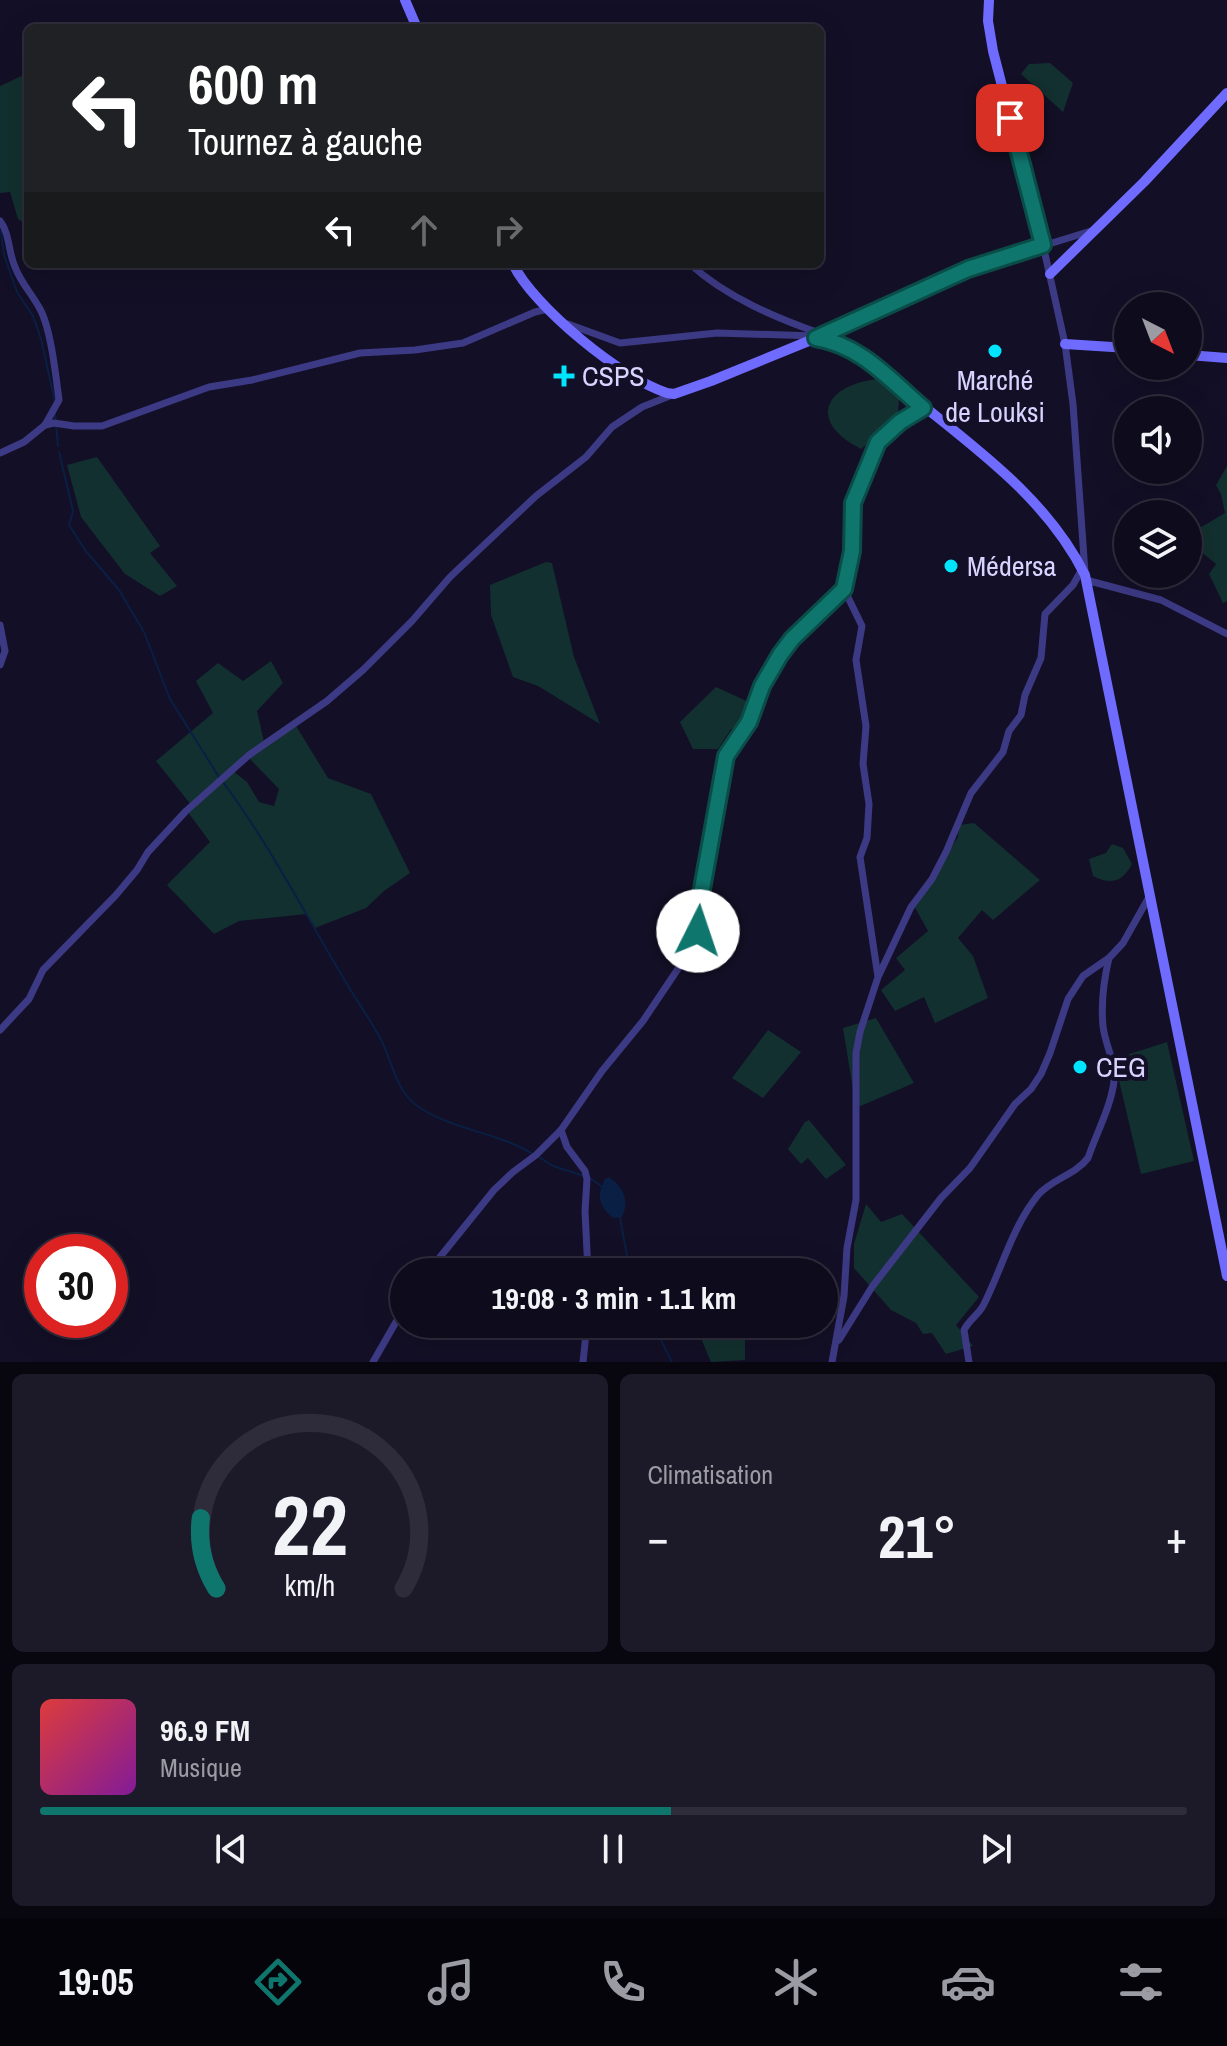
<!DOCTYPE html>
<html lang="fr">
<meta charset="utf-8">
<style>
body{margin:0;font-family:"Archivo Narrow",sans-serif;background:#1c1929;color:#f1f3f6;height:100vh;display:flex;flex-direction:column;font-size:30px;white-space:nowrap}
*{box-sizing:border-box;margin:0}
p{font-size:26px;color:#9b9ba3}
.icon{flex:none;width:44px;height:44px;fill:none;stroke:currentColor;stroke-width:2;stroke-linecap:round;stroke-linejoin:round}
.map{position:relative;height:1362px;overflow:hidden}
.panel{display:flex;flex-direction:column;gap:12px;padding:12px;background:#08060f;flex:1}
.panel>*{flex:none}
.banner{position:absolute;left:24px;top:24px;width:800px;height:244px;border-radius:12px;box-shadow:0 8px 32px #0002,0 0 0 2px #2e2b3b;background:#202124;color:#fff;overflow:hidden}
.needle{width:52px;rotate:138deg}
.controls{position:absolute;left:1114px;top:292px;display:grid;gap:16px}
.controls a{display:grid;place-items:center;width:88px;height:88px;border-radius:50%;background:#0e0b1c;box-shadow:0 8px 32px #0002,0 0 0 2px #2e2b3b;font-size:40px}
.speed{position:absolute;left:24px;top:1234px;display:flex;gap:16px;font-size:40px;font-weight:700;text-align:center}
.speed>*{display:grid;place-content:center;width:104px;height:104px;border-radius:50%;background:#0e0b1c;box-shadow:0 8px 32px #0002,0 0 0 2px #2e2b3b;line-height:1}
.speed .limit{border:12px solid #d22;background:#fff;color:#111}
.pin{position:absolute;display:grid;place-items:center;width:68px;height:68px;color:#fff;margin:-34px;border-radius:16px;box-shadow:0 4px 12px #0006}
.me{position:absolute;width:88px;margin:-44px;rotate:4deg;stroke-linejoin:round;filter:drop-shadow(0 0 6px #0008)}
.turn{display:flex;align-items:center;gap:28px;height:168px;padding:0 32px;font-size:36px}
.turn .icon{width:104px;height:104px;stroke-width:2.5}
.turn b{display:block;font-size:56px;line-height:68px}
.lanes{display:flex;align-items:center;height:76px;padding:0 32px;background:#0003;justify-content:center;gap:40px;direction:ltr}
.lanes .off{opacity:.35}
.big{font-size:60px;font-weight:700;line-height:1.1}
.panel .card{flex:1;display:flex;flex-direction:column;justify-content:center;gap:12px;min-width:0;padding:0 28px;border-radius:12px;background:#1c1929}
.panel .dial{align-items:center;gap:0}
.dial svg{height:208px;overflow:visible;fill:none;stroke:#2e2b3b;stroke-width:7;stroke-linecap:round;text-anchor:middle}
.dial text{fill:#f1f3f6;stroke:none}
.song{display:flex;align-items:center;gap:24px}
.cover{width:96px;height:96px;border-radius:12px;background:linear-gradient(135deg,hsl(0 70% 55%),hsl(290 70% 35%))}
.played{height:8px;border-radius:4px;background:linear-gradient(90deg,#0f766e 55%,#2e2b3b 55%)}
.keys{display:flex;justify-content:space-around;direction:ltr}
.heat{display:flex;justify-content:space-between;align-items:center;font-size:44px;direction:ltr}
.panel .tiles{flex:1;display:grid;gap:12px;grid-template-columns:1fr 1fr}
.card:last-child{grid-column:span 2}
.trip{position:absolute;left:390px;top:1258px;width:448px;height:80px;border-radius:40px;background:#0e0b1c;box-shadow:0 8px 32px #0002,0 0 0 2px #2e2b3b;font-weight:700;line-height:80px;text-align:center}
.menu{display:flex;height:128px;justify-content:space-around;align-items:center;background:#06040b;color:#9b9ba3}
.menu .icon{width:56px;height:56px}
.menu .on{color:#0f766e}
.menu b{font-size:36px;color:#f1f3f6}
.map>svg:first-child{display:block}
.green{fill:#12302f;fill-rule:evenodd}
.water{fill:#0a1f44}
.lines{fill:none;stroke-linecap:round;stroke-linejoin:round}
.stream{stroke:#0a1f44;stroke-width:2}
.street{stroke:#3d3a85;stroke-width:7}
.secondary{stroke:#6f6bff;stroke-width:10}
.route-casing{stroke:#0a4d48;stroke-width:20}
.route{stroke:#0f766e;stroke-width:14}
.poi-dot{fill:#00e5ff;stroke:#130f26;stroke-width:3}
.labels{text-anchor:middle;stroke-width:8;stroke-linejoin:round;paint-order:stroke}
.poi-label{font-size:28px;fill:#d9d4ff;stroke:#130f26;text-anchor:start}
</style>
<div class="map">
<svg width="1227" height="1362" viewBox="0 0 1227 1362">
<rect width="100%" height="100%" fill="#130f26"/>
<!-- green -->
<g class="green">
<path d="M 1050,63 L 1073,83 L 1063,112 L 1021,74 L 1029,64 Z"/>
<path d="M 28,73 L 28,226 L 18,219 L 10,192 L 0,193 L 0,86 Z"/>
<path d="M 879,379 L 899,397 L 898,415 L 889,426 L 861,449 C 806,421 825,384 879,379 Z"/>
<path d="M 97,457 L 160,546 L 150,553 L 177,586 L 160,596 L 125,574 L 81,517 L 67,465 Z"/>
<path d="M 1227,466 L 1227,601 L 1223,603 L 1209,574 L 1216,564 L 1188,541 L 1188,535 L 1225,513 L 1221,494 L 1216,485 Z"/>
<path d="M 546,562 L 552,563 L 574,657 L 600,724 L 538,686 L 513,677 L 491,615 L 490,585 Z"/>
<path d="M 271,661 L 283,683 L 257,711 L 265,746 L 296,726 L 328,778 L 371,794 L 410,873 L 384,891 L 366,908 L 315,928 L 307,914 L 239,921 L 214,934 L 167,885 L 210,842 L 187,811 L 192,806 L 156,761 L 213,713 L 196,681 L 218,663 L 243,681 ZM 248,757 L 279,789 L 274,806 L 259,802 L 247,782 L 233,771 Z"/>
<path d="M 716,687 L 753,704 L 748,719 L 742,726 L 731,729 L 718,749 L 693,749 L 680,722 Z"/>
<path d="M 974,823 L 1040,880 L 993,920 L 982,910 L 958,938 L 973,956 L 988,998 L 935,1023 L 924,997 L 895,1011 L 881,990 L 905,970 L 896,958 L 928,931 L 914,906 L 958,837 L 959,825 Z"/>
<path d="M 1112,844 L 1123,848 L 1132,864 C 1123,881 1112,886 1093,876 L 1089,859 L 1106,853 Z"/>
<path d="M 876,1018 L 914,1083 L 856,1108 L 843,1028 Z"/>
<path d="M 768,1030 L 801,1052 L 763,1098 L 732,1078 Z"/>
<path d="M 1167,1042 L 1194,1161 L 1141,1174 L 1114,1059 Z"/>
<path d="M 809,1120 L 846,1165 L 826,1179 L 808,1158 L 801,1164 L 788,1149 L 805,1122 Z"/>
<path d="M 866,1204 L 881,1222 L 902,1214 L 979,1297 L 956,1325 L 973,1346 L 946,1354 L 932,1333 L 923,1334 L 916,1323 L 891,1310 L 854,1268 L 854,1244 Z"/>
<path d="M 697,1324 L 751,1324 L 745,1338 L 745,1360 L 711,1362 L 697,1329 Z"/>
</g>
<!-- water -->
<path class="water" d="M 609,1177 C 623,1187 630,1200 622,1217 L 613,1218 C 599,1206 596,1196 605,1179 Z"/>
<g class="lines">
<!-- stream -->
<g class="stream">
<path d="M 1,231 L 4,255 L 17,292 L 33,316 L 41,339 L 55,402"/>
<path d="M 55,413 L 58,446"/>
<path d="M 59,452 L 73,511 L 69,525 L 85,550 L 119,590 L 144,632 L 170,699 L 219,777"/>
<path d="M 223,782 C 269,844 304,912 344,979 C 355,998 368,1016 379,1036 C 392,1058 394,1088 416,1105 C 450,1130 498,1132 533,1154"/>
<path d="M 539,1157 L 553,1166 L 584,1176"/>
<path d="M 590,1178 L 601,1186"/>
<path d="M 620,1218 L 630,1272"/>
<path d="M 653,1324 L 672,1362"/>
</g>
<!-- street -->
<g class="street">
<path d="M 0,221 C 10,234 8,251 15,267 C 21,283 32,294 40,309 C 51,329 56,377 59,400 L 45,425"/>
<path d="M 1043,245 L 1065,344 L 1073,404 L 1085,572"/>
<path d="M 690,264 C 726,297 776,318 822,334"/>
<path d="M 568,324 L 620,343 L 717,333 L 816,336"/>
<path d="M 816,338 L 968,269 L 1091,231"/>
<path d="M 0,453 L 24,442 L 45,425 L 54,423 L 74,426 L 102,426 L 209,387 L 252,380 L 360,353 L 415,350 L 463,343 L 535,312 L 548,309"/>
<path d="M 1086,580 L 1161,600 L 1227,634"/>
<path d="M 0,625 L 5,651 L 0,665"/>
<path d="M 879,975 L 911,907 L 932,879 L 946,852 L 971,793 L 1003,752 L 1009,731 L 1021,715 L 1025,695 L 1041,658 L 1045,614 L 1073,585 L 1082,569"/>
<path d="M 0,1030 L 29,999 L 43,970 L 116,895 L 137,870 L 148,852 L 186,811 L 249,755 L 327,701 L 363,670 L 412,621 L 450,577 L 536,496 L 586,457 L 612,427 L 642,407 L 672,395"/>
<path d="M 561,1130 L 567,1147 L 585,1171 L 587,1179 L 585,1211 L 588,1272"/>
<path d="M 428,1272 L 494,1190 L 513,1172 L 536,1155 L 561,1130 L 602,1071 L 643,1021 L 692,948 L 698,931 L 702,889 L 726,756 L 749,722 L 762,686 L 780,655 L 792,639 L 844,589 L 852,551 L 853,503 L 878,442 L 900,422 L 923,408"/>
<path d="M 839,1340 L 872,1287 L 941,1198 L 970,1168 L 1015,1104 L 1031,1089 L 1041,1074 L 1050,1053 L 1068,999 L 1083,976 L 1109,958 L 1123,943 L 1149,897"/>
<path d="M 373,1362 L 404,1308"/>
<path d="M 583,1362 L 587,1324"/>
<path d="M 832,1362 L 844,1296 L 847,1248 L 856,1200 L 856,1053 L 860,1032 L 878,977 L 860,857 L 867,838 L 869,804 L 863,764 L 866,726 L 856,660 L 862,626 L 844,589"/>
<path d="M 969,1362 L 964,1330 C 969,1320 978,1315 983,1306 C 1002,1269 1012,1227 1038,1195 C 1052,1179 1075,1175 1088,1158 C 1096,1134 1111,1107 1114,1081 C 1116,1062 1105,1045 1103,1026 C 1101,1005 1104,979 1109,958"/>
</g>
<!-- secondary -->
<g class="secondary">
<path d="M 405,0 L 417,28"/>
<path d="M 989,0 L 988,21 L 993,51 L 1043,245"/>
<path d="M 513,264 C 533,306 622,379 667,393 L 674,394 L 711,381 L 816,338 L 848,346 L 873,364 C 947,430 1040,484 1085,575 L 1227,1276"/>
<path d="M 1050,274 L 1144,182 L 1227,93"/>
<path d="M 1065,344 L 1128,348"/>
<path d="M 1188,355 L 1227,358"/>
</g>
</g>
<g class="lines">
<!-- route casing -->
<g class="route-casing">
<path id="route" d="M 698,931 L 702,889 L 726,756 L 749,722 L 762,686 L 780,655 L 792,639 L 844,589 L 852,551 L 853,503 L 878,442 L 900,422 L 923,408 C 890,380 861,345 816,338 L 968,269 L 1043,245 L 1010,118"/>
</g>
<!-- route -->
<use href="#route" class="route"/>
</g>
<!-- markers -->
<g class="poi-dot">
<circle cx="995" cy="351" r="8"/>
<path d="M560 364h8v8h8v8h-8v8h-8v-8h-8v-8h8z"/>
<circle cx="951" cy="566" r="8"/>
<circle cx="1080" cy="1067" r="8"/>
</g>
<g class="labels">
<!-- poi labels -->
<g class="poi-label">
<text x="582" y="386">CSPS</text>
<text x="995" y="390" text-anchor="middle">Marché<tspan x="995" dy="32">de Louksi</tspan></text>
<text x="967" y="576">Médersa</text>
<text x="1096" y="1077">CEG</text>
</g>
</g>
</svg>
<div class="controls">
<a><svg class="needle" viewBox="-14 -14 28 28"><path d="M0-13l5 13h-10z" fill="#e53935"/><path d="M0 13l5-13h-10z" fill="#9b9ba3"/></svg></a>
<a><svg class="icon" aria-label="sound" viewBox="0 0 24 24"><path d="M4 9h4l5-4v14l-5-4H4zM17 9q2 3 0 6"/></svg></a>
<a><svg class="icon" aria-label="layers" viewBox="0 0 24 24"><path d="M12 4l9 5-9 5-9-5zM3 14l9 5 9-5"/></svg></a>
</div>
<div class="speed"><div class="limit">30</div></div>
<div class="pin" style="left:1010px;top:118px;background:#d93025"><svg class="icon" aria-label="arrive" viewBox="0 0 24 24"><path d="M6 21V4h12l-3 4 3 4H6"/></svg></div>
<svg class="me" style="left:698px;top:931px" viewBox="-20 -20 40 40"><circle r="19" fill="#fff"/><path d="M0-13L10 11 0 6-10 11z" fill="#0f766e"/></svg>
<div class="trip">19:08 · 3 min · 1.1 km</div>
<div class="banner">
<div class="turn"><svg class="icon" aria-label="left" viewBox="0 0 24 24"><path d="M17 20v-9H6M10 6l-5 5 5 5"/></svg><div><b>600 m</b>Tournez à gauche</div></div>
<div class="lanes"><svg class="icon" aria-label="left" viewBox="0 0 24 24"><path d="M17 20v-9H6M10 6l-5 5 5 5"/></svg><svg class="icon off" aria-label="ahead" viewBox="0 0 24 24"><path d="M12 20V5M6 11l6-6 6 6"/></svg><svg class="icon off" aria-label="right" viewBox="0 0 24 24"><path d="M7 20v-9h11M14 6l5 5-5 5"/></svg></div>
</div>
</div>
<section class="panel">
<div class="tiles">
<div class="card dial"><svg viewBox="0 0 100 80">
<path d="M14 69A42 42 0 1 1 86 69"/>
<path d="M14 69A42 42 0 0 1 8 42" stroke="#0f766e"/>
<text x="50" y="56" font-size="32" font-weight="700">22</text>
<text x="50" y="72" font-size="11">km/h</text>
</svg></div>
<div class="card"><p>Climatisation</p>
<div class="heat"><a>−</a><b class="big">21°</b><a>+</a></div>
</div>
<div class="card">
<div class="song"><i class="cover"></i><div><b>96.9 FM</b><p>Musique</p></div></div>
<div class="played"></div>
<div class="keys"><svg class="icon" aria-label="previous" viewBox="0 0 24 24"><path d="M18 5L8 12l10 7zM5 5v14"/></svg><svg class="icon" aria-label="pause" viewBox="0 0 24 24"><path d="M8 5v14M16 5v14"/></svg><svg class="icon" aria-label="next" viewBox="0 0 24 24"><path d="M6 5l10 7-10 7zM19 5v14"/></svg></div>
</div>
</div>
</section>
<nav class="menu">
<b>19:05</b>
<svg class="icon on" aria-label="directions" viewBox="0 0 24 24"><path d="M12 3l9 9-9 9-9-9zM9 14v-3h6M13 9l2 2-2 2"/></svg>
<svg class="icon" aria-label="music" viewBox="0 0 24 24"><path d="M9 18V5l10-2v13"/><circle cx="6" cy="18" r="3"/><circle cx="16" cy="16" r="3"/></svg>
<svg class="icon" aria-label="phone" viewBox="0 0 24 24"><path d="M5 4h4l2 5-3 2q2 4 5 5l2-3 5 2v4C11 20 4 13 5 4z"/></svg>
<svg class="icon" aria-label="climate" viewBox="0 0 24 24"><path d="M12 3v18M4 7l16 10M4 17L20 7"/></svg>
<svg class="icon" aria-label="car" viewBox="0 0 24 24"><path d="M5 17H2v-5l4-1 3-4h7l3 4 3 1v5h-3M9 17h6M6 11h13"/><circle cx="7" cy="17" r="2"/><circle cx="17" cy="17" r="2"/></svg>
<svg class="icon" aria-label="filters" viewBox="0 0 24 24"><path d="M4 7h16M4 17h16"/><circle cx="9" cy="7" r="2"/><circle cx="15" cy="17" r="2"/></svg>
</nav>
